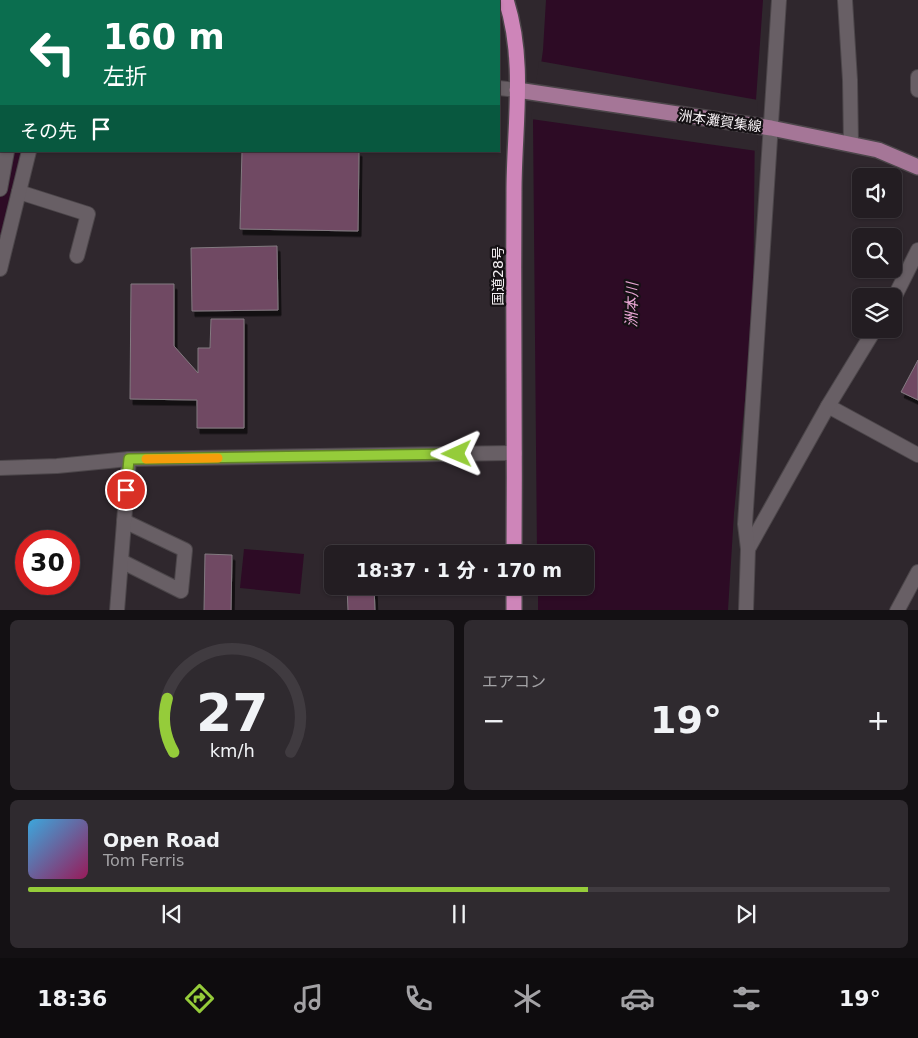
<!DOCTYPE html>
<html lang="ja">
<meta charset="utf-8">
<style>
body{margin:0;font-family:"DejaVu Sans","Noto Sans JP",sans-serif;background:#2f2a2f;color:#f1f3f6;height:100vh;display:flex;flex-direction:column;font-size:19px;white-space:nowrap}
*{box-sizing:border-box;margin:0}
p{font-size:16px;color:#a3a2a5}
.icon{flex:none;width:28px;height:28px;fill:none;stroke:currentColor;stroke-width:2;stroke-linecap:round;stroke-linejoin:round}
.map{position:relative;height:610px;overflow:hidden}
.sheet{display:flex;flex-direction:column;gap:10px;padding:10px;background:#131013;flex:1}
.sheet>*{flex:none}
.top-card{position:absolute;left:0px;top:0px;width:500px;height:152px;box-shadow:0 1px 4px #0004,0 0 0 1px #403b40;background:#0b6e4f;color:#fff;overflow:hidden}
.fabs{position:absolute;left:852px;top:168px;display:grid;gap:10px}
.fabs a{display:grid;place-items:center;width:50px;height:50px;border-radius:8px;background:#231d22;box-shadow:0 1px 4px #0004,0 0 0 1px #403b40;font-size:25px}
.speed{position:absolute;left:15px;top:530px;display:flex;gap:10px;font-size:25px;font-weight:700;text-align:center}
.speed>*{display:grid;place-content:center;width:65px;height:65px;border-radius:50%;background:#231d22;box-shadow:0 1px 4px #0004,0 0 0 1px #403b40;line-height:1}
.speed .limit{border:8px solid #d22;background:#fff;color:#111}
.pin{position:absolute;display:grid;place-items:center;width:42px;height:42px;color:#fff;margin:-21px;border:2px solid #fff;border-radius:50%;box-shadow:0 1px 5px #0007}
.me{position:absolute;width:55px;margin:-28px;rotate:269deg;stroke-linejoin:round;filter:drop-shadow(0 0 4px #0008)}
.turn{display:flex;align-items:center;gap:18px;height:105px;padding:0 20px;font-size:22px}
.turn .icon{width:65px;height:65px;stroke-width:2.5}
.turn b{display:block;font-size:35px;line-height:42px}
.then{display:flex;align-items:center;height:48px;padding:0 20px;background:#0003;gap:10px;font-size:19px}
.big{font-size:38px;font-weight:800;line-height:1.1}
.sheet .card{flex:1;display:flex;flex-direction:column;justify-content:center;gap:8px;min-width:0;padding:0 18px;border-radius:8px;background:#2f2a2f}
.sheet .dial{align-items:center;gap:0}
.dial svg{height:130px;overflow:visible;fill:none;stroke:#403b40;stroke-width:7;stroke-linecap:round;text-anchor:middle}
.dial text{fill:#f1f3f6;stroke:none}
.song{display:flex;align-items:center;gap:15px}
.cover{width:60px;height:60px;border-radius:8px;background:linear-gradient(135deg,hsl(200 70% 55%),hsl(330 70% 35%))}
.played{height:5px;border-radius:2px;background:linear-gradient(90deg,#95cc3a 65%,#403b40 65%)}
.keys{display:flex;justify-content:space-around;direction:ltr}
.heat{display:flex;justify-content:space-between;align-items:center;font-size:28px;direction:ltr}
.sheet .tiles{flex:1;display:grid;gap:10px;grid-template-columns:1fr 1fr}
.card:last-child{grid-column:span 2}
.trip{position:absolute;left:324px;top:545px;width:270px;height:50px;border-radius:8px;background:#231d22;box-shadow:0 1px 4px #0004,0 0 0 1px #403b40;font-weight:800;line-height:50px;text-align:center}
.menu{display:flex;height:80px;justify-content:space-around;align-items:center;background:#0e0c0e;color:#a3a2a5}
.menu .icon{width:35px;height:35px}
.menu .on{color:#95cc3a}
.menu b{font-size:22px;color:#f1f3f6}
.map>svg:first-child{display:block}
.water{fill:#2d0b25}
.pier{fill:#2f272d}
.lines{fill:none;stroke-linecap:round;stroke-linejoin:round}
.river{stroke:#2d0b25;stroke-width:25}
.building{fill:#6f4863;stroke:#837a80;filter:url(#shadow)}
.minor-casing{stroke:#4c464a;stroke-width:16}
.major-casing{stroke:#4c464a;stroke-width:18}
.highway-casing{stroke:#4c464a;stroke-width:18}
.minor{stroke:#685f65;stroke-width:14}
.major{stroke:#a57697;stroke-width:15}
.highway{stroke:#ce85b9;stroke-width:15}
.route-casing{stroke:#618526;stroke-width:12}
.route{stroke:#95cc3a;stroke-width:9}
.slow{stroke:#f59e0b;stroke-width:9}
.labels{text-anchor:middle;stroke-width:4.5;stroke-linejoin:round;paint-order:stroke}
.street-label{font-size:14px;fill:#f4eff2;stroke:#151114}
.water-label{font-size:15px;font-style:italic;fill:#e8a6d4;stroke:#151114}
</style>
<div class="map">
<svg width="918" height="611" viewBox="0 0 918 611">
<defs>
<filter id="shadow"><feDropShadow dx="3" dy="5.5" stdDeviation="0" flood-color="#0009"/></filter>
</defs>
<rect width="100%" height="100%" fill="#2f272d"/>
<!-- water -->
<g class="water">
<path d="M 546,0 L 763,0 L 755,114 L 753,316 L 734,513 L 728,610 L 538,610 L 538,586 L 585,586 L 585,554 L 537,554 L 533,121 L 543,50 Z"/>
<path d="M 244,549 L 304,554 L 300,594 L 240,588 Z"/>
</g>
<!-- pier -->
<path class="pier" d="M 539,61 L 758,100 L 757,151 L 531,119 Z"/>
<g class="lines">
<!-- river -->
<g class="river">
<path d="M 49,1 L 49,0"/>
<path d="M 0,230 L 18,151"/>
</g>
</g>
<!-- building -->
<g class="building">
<path d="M 242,151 L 359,151 L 358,231 L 240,229 Z"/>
<path d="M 277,246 L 278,310 L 192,311 L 191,248 Z"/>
<path d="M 131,284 L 174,284 L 174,346 L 198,373 L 198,348 L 210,348 L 211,319 L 244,319 L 244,428 L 197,428 L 197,400 L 130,399 Z"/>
<path d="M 918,360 L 918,400 L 901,392 Z"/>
<path d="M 205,554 L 232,555 L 231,611 L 204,611 Z"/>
<path d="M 347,586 L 374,586 L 375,611 L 348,611 Z"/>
</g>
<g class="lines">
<!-- minor casing -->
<g class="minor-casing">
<g id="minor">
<path d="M 845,0 L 850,80 L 851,144"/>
<path d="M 38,1 L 38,0"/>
<path d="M 60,1 L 60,0"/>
<path d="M 0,50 L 1,50"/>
<path d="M 918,77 L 918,90"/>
<path d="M 499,88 L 517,90"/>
<path d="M 0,189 L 7,151"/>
<path d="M 19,192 L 88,214 L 77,256"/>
<path d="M 0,269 L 29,151"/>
<path d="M 894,298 L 918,250"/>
<path d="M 828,406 L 918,455"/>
<path d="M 0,468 L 57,466 L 129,459 L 515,453"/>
<path d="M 748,549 L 828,406 L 875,329"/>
<path d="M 121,561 L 181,591 L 185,550 L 124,521"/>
<path d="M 117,611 L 129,459"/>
<path d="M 746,611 L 748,549 L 745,524 L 779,0"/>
<path d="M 897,611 L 918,572"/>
</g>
</g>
<!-- major casing -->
<g class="major-casing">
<path id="major" d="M 517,90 L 771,128 L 878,150 L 918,167"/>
</g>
<!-- highway casing -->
<g class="highway-casing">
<g id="highway">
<path d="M 506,0 C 526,61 514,128 514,191 C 513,312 515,433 514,554"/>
<path d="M 514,611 L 514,586"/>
</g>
</g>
<!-- minor -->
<use href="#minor" class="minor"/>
<!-- major -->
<use href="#major" class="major"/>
<!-- highway -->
<use href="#highway" class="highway"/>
</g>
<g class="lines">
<!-- route casing -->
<g class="route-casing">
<path id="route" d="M 126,490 L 129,459 L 457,454"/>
</g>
<!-- route -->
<use href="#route" class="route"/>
<!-- slow -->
<path class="slow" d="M 146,459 L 218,458"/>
</g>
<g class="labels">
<!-- street labels -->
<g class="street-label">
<text transform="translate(720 121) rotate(8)" y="5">洲本灘賀集線</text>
<text transform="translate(498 276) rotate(-90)" y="5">国道28号</text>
</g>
<!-- water labels -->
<g class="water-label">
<text transform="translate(632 305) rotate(-89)" y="5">洲本川</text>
</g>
</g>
</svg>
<div class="fabs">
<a><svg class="icon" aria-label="sound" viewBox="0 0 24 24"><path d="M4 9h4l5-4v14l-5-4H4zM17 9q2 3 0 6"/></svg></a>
<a><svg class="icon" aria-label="search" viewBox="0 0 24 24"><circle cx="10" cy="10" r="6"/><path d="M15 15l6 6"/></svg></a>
<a><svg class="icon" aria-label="layers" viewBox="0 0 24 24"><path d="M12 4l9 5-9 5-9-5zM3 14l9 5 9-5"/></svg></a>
</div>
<div class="speed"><div class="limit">30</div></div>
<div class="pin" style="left:126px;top:490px;background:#d93025"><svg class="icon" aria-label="arrive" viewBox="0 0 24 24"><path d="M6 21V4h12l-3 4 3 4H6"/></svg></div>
<svg class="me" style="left:457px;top:454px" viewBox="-20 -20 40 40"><path d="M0-17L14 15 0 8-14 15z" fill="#95cc3a" stroke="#fff" stroke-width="4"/></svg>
<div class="trip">18:37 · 1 分 · 170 m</div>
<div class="top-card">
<div class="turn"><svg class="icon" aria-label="left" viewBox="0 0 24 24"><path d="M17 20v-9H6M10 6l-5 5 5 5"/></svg><div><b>160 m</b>左折</div></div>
<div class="then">その先<svg class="icon" aria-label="arrive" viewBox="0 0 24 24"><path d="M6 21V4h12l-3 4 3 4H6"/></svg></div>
</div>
</div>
<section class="sheet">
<div class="tiles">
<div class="card dial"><svg viewBox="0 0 100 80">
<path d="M14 69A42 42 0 1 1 86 69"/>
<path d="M14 69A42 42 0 0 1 10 36" stroke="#95cc3a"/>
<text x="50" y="56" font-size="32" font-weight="700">27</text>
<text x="50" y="72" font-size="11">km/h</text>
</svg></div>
<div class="card"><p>エアコン</p>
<div class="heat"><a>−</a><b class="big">19°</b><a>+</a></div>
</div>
<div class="card">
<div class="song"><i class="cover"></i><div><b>Open Road</b><p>Tom Ferris</p></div></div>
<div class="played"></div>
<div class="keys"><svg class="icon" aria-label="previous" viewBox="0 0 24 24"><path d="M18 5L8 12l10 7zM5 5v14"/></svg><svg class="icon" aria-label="pause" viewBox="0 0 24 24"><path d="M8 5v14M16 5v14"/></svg><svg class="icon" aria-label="next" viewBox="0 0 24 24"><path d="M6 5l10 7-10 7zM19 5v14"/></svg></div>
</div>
</div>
</section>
<nav class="menu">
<b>18:36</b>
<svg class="icon on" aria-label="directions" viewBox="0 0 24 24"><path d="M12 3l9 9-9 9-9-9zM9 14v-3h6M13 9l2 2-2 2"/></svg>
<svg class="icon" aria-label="music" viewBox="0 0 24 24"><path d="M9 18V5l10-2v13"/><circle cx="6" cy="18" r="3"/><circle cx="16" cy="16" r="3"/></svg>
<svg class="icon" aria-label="phone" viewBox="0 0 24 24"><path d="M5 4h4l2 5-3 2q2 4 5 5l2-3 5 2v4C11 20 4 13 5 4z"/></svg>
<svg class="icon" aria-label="climate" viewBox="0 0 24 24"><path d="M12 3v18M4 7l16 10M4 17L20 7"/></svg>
<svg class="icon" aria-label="car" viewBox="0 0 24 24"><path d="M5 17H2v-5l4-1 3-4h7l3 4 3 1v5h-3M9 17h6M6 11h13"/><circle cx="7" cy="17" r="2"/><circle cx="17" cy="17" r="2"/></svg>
<svg class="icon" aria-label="filters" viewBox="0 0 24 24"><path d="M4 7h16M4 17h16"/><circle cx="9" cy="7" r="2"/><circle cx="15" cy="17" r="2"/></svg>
<b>19°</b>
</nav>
